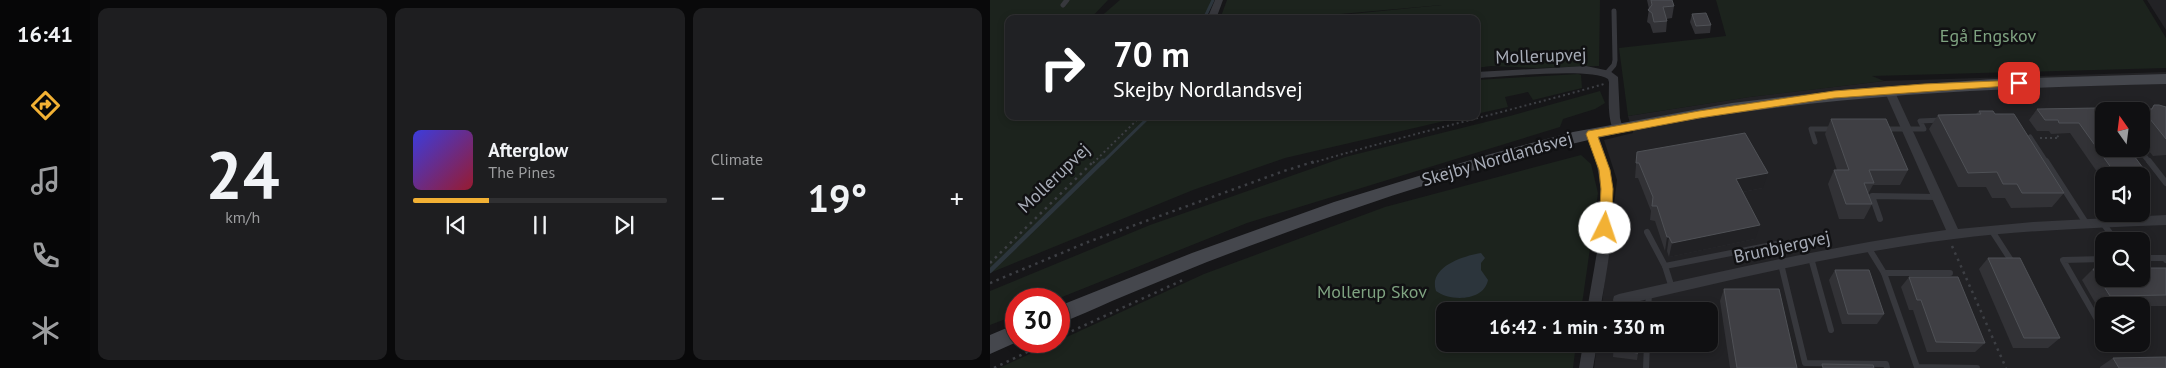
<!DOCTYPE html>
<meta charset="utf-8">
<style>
body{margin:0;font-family:"PT Sans",sans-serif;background:#1e1e20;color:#f1f3f6;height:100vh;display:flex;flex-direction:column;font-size:19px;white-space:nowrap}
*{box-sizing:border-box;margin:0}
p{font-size:16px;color:#9c9d9f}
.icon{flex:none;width:28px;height:28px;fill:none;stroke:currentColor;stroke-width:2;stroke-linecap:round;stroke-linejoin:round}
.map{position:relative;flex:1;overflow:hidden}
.details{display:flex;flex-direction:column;gap:8px;padding:8px;background:#09090a;width:900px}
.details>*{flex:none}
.top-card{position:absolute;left:15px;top:15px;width:475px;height:105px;border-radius:10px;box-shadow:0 2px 8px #0003,0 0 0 1px #303032;background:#202124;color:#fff;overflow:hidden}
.needle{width:32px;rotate:346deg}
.controls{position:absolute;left:1105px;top:102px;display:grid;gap:10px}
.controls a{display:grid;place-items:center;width:55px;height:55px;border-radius:10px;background:#101012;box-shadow:0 2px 8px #0003,0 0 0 1px #303032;font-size:25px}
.speed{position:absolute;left:15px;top:288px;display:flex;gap:10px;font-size:25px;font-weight:700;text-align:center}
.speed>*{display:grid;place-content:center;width:65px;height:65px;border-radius:50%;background:#101012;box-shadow:0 2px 8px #0003,0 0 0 1px #303032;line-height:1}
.speed .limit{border:8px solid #d22;background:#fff;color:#111}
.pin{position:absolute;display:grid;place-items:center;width:42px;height:42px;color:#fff;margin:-21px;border-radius:10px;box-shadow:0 2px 8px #0006}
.me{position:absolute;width:55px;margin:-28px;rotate:4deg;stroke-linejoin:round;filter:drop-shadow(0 0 4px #0008)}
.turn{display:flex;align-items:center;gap:18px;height:105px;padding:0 25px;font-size:22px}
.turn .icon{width:65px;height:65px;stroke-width:2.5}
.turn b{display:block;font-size:35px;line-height:42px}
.big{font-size:38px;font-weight:800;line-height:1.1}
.details .widget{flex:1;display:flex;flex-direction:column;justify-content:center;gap:8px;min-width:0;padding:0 18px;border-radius:10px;background:#1e1e20}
.details .dial{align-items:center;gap:0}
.dial b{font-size:65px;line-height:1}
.song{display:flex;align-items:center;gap:15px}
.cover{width:60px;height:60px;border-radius:8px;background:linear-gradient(135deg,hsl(240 70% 55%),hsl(350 70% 35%))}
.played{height:5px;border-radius:2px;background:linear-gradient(90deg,#f2b134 30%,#303032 30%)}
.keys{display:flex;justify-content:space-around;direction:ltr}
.heat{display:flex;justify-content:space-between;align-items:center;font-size:28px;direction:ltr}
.details .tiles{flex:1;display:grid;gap:8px;grid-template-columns:repeat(3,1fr)}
.trip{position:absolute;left:446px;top:302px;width:282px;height:50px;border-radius:10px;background:#101012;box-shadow:0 2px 8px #0003,0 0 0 1px #303032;font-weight:800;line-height:50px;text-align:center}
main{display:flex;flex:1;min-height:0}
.tabs{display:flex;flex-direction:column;width:90px;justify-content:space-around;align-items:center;background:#060607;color:#9c9d9f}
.tabs .icon{width:35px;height:35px}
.tabs .active{color:#f2b134}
.tabs b{font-size:22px;color:#f1f3f6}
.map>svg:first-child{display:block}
.built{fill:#222225;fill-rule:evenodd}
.green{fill:#1c231d}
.water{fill:#2c353c}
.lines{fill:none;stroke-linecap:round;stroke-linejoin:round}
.stream-far1{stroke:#2c353c;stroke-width:3}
.stream{stroke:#2c353c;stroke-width:4.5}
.path-far1{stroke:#3d3f44;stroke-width:2;stroke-dasharray:2 3;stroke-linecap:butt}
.path{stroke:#3d3f44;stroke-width:2.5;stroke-dasharray:2.5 4.5;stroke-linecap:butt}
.lane-far1{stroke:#37383d;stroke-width:5}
.lane{stroke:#37383d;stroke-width:6}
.street{fill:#37383d;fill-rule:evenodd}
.secondary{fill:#45474d;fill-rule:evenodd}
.wall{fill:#323236}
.shaded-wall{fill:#212124}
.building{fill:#3f3f44;stroke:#4f5156}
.route{fill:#f2b134;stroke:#9d7322}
.labels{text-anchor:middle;stroke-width:5;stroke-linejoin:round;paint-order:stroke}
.park-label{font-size:18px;fill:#7fa381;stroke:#111113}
.street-label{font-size:18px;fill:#a8adb8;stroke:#111113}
</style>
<main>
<nav class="tabs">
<b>16:41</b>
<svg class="icon active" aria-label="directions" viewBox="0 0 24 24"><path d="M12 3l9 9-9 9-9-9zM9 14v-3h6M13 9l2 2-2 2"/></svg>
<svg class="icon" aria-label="music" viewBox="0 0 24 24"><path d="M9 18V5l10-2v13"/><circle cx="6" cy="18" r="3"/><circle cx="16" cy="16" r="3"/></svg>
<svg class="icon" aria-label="phone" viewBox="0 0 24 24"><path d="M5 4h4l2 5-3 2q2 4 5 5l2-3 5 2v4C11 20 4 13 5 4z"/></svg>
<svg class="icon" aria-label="climate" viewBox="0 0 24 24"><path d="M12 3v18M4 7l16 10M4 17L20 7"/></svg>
</nav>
<section class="details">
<div class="tiles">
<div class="widget dial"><b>24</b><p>km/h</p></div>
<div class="widget">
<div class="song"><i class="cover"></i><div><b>Afterglow</b><p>The Pines</p></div></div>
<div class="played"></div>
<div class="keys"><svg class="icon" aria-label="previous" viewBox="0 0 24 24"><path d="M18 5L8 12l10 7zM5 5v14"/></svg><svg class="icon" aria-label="pause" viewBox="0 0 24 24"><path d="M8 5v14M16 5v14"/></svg><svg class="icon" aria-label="next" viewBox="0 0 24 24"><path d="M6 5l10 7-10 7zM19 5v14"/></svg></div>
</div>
<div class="widget"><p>Climate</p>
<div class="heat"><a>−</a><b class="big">19°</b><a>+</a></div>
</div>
</div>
</section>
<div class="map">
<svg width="1176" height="368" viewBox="0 0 1176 368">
<rect width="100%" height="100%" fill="#161618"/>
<!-- built -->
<g class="built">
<path d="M 1157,0 L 1176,0 L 1176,30 Z"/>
<path d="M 1176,72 L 1176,368 L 604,368 L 607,344 L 720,344 L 720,311 L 611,311 L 627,180 L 614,140 L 643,133 L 638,116 L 759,97 L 894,81 ZM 1114,111 L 1151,111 L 1151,149 L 1114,149 ZM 1114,176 L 1151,176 L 1151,214 L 1114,214 ZM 1114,241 L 1151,241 L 1151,279 L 1114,279 ZM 1114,306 L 1151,306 L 1151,344 L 1114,344 Z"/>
</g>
<!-- green -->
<g class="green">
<path d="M 0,0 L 118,0 L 100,19 L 19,19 L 19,116 L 476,116 L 295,158 L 203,190 L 0,273 Z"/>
<path d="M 130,0 L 223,0 L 214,19 L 108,19 Z"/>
<path d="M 237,0 L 610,0 L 609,66 L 547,68 L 501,66 L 486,68 L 486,19 L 310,19 L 452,5 L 294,19 L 230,19 Z"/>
<path d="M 726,0 L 1153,0 L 1176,38 L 1176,68 L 882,76 L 894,81 L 760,97 L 638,116 L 629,48 L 736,36 Z"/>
<path d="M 588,74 L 591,75 L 592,88 L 543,100 L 538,92 L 515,97 L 518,107 L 486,114 L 486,80 Z"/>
<path d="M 610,91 L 615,103 L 605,109 L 573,119 L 570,127 L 257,223 L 67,299 L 26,299 L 26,315 L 0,325 L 0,291 L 160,225 L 355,157 L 520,116 Z"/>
<path d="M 591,155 L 601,164 L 608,193 L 591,311 L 455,311 L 455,344 L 586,344 L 583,368 L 9,368 L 214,274 L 395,207 Z"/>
</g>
<!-- water -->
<path class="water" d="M 491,253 L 495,258 L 491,263 L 491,270 L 498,280 C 494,301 461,302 446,291 C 438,267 473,256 491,253 Z"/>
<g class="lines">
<!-- stream-far1 -->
<g class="stream-far1">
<path d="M 214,19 L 223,0"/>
<path d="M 112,163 L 160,116"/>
</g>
<!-- stream -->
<path class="stream" d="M 0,271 L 113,161"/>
<!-- path-far1 -->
<g class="path-far1">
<path d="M 1050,138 L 1069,138 L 1066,134"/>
<path d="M 103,163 L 151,116"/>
<path d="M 322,163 C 419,134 517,112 614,84"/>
</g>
<!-- path -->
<g class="path">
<path d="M 962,246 L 1016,368"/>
<path d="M 0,263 L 104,161"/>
<path d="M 0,283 L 98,242 L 294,171 L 326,161"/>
<path d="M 69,337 L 195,279"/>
<path d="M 4,368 L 60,341"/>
</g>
<!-- lane-far1 -->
<g class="lane-far1">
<path d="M 73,5 L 77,0"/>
<path d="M 617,73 L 624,65 L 625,60 L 624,11"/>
<path d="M 895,129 L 934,129 L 930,121 L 952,120"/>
<path d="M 1040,137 L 1057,163"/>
<path d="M 825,142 L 821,129 L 843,129"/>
<path d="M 1149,149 L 1160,163"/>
</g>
<!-- lane -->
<g class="lane">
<path d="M 1056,161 L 1096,223"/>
<path d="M 1159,161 L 1176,183"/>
<path d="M 890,219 L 882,196 L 947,197"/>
<path d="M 1112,222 L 1126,241"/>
<path d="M 1002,231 L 1024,265"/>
<path d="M 657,232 L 675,266"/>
<path d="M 878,247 L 894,273 L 960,273"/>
<path d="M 821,258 L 841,330"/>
<path d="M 1151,258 L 1175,258 L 1176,260"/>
<path d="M 791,264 L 815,363 L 896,364 L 897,368"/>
<path d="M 894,273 L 927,367 L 987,368"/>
<path d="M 682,288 L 675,266 L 787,244"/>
<path d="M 658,311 L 659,293"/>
<path d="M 1108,321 L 1073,260 L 1114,259"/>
<path d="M 656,368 L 657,344"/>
</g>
<!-- street -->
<g class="street">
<path d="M 225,0 L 233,0 L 226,19 L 217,19 Z"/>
<path d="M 596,66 L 620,71 L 628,77 L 630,118 L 633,129 L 632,132 L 624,132 C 617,117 619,98 619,82 L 618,79 C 601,67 512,77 486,78 L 486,72 Z"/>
<path d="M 899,87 L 904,90 L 968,229 L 1043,222 L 1176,215 L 1176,225 C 1105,228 1034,230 964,239 C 851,253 740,280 629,306 L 624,304 L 623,300 L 624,296 L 629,294 C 738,270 846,245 956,230 L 894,90 Z"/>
<path d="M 602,130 C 608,132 610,140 612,146 C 632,199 619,256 610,311 L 597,311 C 607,245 623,199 597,134 Z"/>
<path d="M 593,344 L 607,344 L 603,368 L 589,368 Z"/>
</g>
<!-- secondary -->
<g class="secondary">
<path d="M 1176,74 L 1176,84 C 958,89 739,99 527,158 C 422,187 319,223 217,262 C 185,275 153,288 122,301 C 104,309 87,317 69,323 L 69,306 L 202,253 L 344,202 L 497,155 L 583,132 L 742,103 L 861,89 L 1004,79 Z"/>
<path d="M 26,324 L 26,341 L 29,341 L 0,354 L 0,335 Z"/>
</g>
</g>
<!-- wall -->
<g class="wall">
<path d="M 657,0 L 682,0 L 684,6 L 682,18 L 676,19 L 677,21 L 676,32 L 663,33 L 660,24 L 657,22 L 659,9 Z"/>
<path d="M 702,14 L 721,25 L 720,33 L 705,34 L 700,22 Z"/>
<path d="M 1164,105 L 1176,107 L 1176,155 L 1163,156 L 1151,141 L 1151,111 L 1150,111 L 1152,109 L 1161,109 Z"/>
<path d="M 1107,108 L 1153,168 L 1144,176 L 1114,176 L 1114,179 L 1112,179 L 1080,133 L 1061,134 L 1059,131 L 1047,131 L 1039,120 L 1047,109 Z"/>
<path d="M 989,111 L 1005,114 L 1074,193 L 1062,207 L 1021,208 L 1015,198 L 1002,198 L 996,187 L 968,187 L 939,129 L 948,115 L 986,114 Z"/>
<path d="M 841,119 L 918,170 L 910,185 L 883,185 L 878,194 L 882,204 L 874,219 L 849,219 L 838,184 L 844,170 L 847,170 L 835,134 Z"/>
<path d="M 647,152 L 773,188 L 753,192 L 765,239 L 679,257 L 677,251 L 675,251 L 665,221 L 660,220 L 661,211 L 648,178 L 645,178 Z"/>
<path d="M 998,258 L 1070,338 L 1058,348 L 1023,348 L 989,269 Z"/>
<path d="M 1176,268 L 1176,306 L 1107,306 L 1092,280 L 1103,269 Z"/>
<path d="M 845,270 L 894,314 L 887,324 L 852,324 L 839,280 Z"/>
<path d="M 919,277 L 995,343 L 985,352 L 937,352 L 923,310 L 919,310 L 911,287 Z"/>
<path d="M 734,289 L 807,368 L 740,368 L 730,301 Z"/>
<path d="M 624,344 L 648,353 L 647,360 L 623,357 Z"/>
<path d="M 1123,358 L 1176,368 L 1110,368 L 1110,367 Z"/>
</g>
<!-- shaded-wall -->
<g class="shaded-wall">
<path d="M 778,173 L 773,188 L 742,194 L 746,179 Z"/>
<path d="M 770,225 L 765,239 L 679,257 L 682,243 Z"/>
<path d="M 677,237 L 679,237 L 677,251 L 675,251 Z"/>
</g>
<!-- building -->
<g class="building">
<path d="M 661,0 L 682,0 L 684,6 L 673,7 L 677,21 L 664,22 L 662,13 L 658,10 L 662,5 Z"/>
<path d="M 716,13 L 721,25 L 706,26 L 702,14 Z"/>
<path d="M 1164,105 L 1169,105 L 1176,107 L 1176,139 L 1152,109 L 1162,109 Z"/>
<path d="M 1107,108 L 1114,117 L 1114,149 L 1139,149 L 1153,168 L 1122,169 L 1089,123 L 1069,123 L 1068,120 L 1055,120 L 1047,109 Z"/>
<path d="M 989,111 L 1003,111 L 1005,114 L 1024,114 L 1074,193 L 1032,193 L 1027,184 L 1013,184 L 1007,172 L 978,173 L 948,115 L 991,114 Z"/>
<path d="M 841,119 L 896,119 L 918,170 L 879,170 L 884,183 L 874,183 L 882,204 L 856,204 L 844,170 L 859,170 Z"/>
<path d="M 755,133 L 778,173 L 746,179 L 770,225 L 682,243 L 679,237 L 677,237 L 667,206 L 662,206 L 663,197 L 649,163 L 646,163 L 647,152 Z"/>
<path d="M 998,258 L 1030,258 L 1070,338 L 1034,338 Z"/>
<path d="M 1151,268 L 1176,268 L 1176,295 L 1120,296 L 1103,269 L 1114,269 L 1114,279 L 1151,279 Z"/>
<path d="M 845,270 L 879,270 L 894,314 L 858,314 Z"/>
<path d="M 919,277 L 968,277 L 995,343 L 946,342 L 931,300 L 927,300 Z"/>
<path d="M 734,289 L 789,289 L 807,368 L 747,368 Z"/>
<path d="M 624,344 L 648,344 L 648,353 L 624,350 Z"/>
<path d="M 1176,357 L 1176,368 L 1129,368 L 1123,358 Z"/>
<path d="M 832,364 L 883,365 L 884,368 L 833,368 Z"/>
</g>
<!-- route -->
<path class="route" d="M 1029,80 L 1034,83 L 1032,85 L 844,98 L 709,118 L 608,137 L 620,170 L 623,189 L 621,228 L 619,232 L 610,232 L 609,228 L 611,189 L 609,170 L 596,134 L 598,131 L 709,111 L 844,91 L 934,84 Z"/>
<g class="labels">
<!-- park labels -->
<g class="park-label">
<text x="998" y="42">Egå Engskov</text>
<text x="382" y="298">Mollerup Skov</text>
</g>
<!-- street labels -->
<g class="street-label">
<text transform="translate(551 56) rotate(-2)" y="6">Mollerupvej</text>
<text transform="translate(507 159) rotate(-16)" y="6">Skejby Nordlandsvej</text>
<text transform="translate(64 178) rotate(-44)" y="6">Mollerupvej</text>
<text transform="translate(792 247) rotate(-12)" y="6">Brunbjergvej</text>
</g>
</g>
</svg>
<div class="controls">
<a><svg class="needle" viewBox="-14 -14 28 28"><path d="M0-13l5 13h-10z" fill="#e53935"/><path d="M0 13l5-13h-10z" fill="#9c9d9f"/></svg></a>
<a><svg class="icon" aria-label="sound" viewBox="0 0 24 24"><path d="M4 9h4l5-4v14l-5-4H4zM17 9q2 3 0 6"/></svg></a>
<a><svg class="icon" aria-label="search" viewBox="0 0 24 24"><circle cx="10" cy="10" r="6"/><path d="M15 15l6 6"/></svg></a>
<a><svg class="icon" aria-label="layers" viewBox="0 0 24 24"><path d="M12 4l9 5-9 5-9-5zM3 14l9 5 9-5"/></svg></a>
</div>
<div class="speed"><div class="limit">30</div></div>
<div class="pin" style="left:1029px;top:83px;background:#d93025"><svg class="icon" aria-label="arrive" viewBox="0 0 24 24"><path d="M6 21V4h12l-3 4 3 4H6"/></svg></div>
<svg class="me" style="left:615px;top:228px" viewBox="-20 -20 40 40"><circle r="19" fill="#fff"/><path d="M0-13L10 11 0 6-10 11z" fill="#f2b134"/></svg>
<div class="trip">16:42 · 1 min · 330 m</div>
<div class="top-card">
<div class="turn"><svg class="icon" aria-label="right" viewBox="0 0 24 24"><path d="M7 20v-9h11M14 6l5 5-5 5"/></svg><div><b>70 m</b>Skejby Nordlandsvej</div></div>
</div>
</div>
</main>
